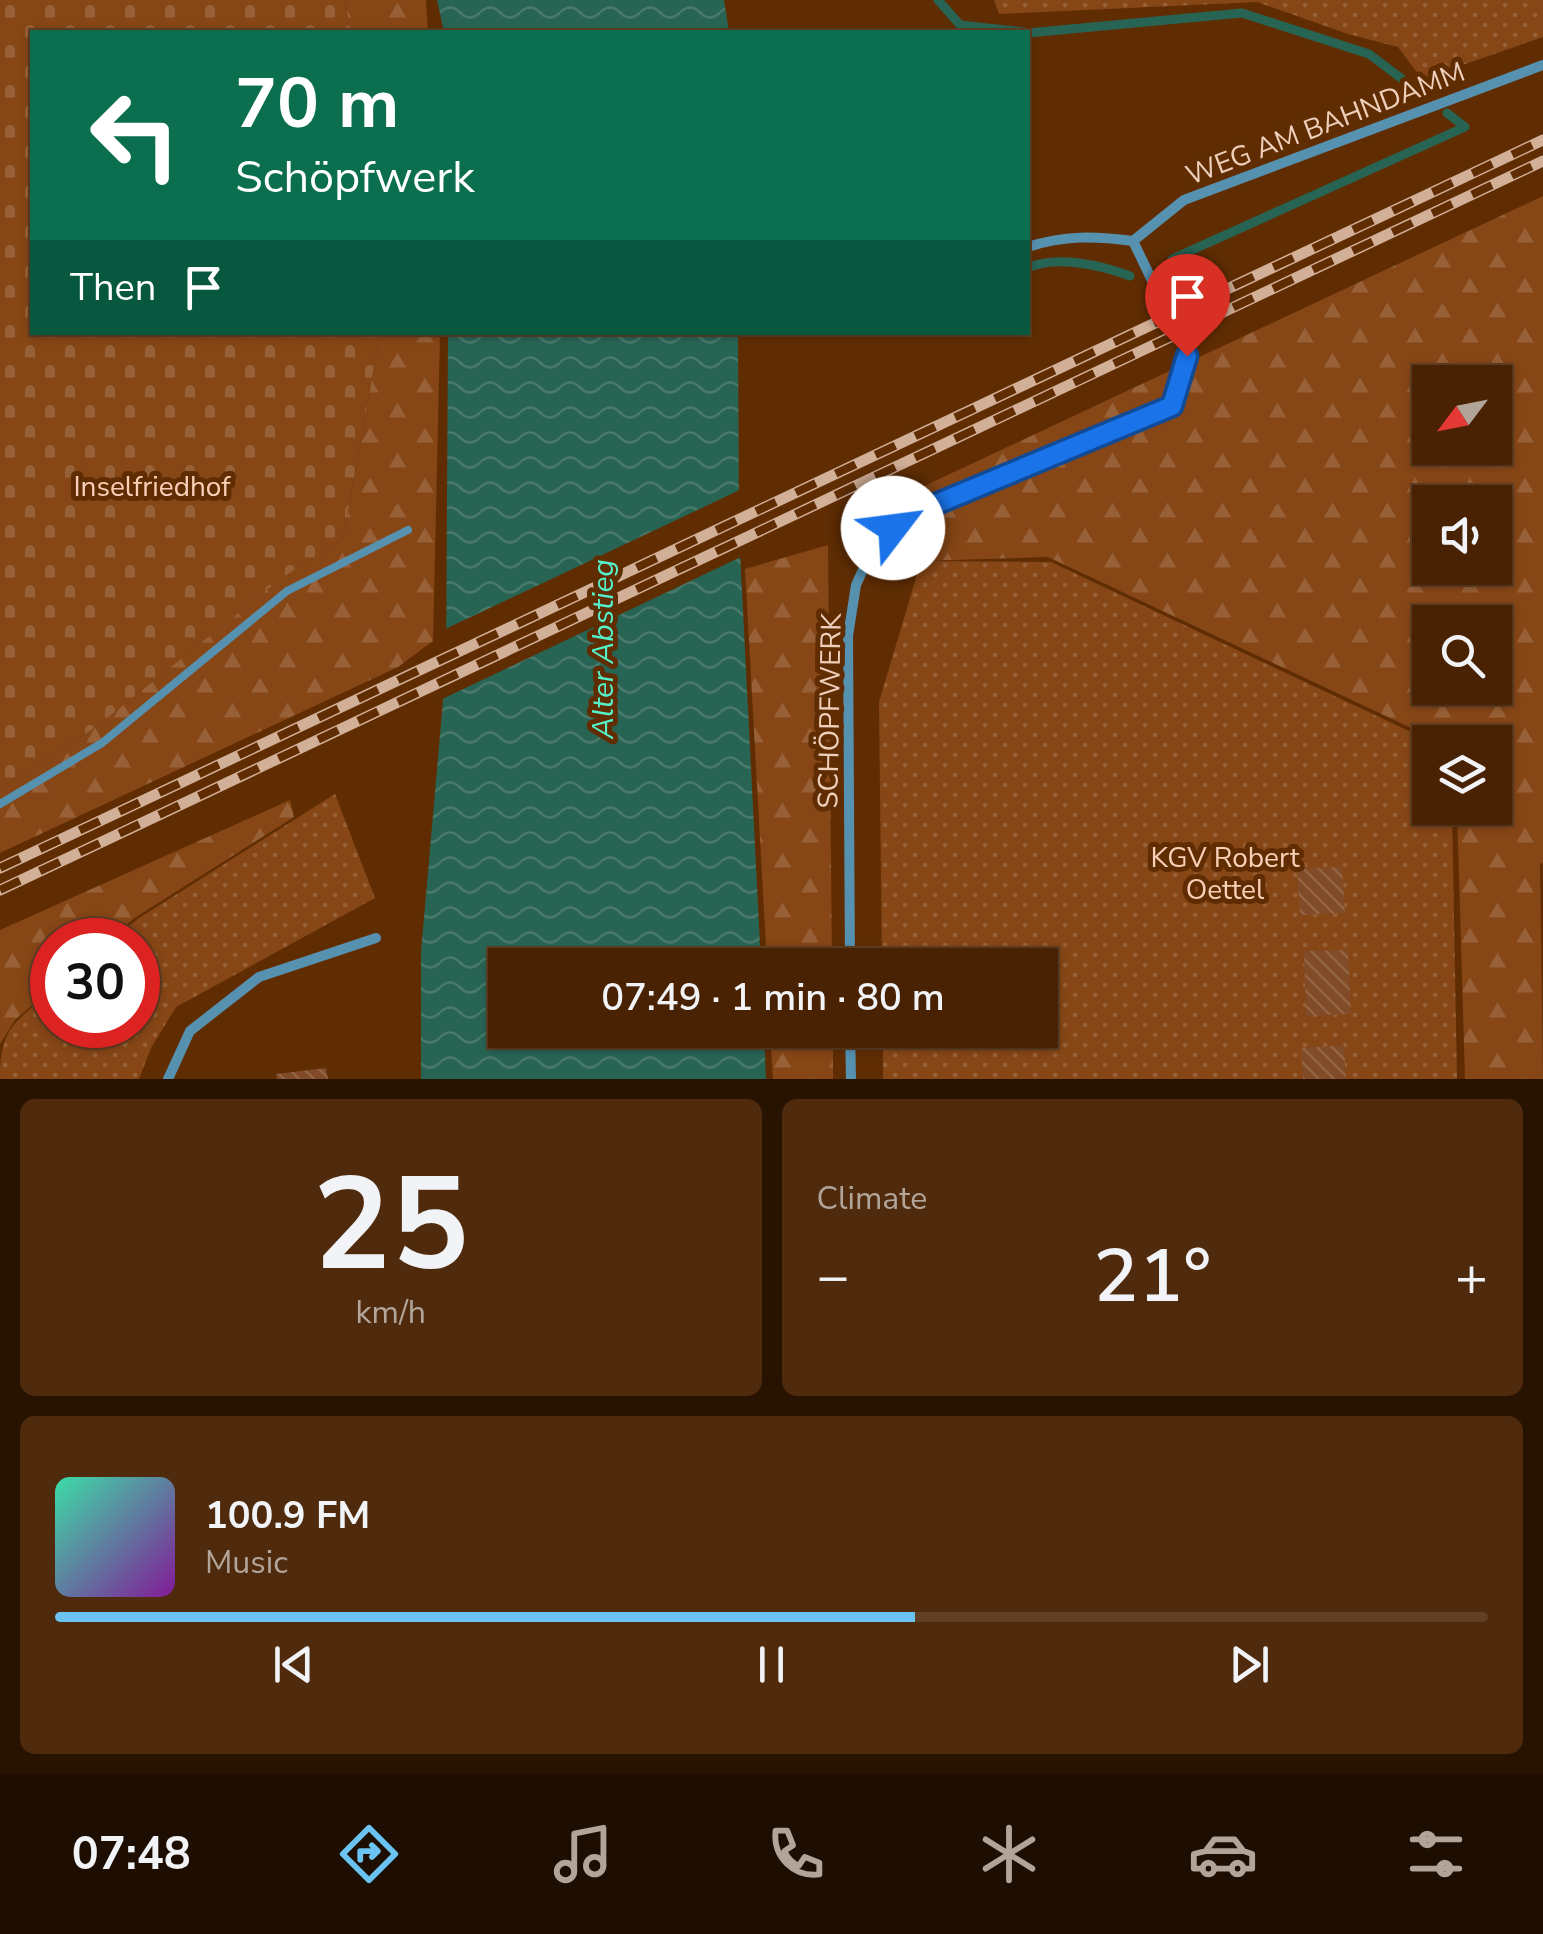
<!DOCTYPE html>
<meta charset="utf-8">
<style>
body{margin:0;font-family:"Nunito Sans",sans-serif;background:#4f2a0c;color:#f1f3f6;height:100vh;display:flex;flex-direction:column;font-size:38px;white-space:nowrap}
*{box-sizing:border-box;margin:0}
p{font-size:32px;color:#b1a499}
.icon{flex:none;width:55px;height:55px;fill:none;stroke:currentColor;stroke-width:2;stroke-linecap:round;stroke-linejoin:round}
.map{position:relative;height:1079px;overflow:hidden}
.drawer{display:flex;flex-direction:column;gap:20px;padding:20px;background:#281301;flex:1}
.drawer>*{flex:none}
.guide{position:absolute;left:30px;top:30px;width:1000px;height:305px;border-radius:0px;box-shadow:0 2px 8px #0004,0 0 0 2px #603f24;background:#0b6e4f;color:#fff;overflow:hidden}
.needle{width:65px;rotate:238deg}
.controls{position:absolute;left:1412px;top:365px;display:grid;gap:20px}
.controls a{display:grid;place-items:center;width:100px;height:100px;border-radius:0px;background:#482202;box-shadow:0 2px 8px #0004,0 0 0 2px #603f24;font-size:50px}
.speed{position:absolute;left:30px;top:918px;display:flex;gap:20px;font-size:50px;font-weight:700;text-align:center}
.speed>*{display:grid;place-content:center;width:130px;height:130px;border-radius:50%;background:#482202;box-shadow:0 2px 8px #0004,0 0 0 2px #603f24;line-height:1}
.speed .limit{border:15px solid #d22;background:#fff;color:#111}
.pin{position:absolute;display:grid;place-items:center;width:85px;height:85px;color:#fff;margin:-102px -42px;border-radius:50% 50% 50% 0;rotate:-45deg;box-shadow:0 0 10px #0007}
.pin .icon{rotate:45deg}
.me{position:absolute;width:110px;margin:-55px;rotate:60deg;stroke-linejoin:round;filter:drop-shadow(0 0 8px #0008)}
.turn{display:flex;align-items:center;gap:35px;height:210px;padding:0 40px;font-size:45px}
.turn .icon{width:130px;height:130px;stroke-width:2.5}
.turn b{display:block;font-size:70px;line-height:85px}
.then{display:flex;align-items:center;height:95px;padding:0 40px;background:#0003;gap:20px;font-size:38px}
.big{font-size:75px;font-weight:600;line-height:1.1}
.drawer .card{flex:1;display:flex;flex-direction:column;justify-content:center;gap:15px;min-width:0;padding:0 35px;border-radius:15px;background:#4f2a0c}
.drawer .dial{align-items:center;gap:0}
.dial b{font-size:130px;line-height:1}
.song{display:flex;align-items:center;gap:30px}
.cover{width:120px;height:120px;border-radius:15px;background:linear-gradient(135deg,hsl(160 70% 55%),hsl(290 70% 35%))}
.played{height:10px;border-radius:5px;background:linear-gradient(90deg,#6ac3f1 60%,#603f24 60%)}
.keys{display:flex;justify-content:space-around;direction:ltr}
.heat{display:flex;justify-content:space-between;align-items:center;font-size:55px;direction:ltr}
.drawer .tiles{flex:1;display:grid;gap:20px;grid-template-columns:1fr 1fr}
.card:last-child{grid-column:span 2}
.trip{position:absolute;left:488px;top:948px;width:570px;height:100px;border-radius:0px;background:#482202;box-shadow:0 2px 8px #0004,0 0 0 2px #603f24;font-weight:600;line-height:100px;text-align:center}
.tabs{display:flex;height:160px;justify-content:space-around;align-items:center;background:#1d0e01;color:#b1a499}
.tabs .icon{width:70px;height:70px}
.tabs .active{color:#6ac3f1}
.tabs b{font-size:45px;color:#f1f3f6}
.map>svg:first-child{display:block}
.forest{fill:url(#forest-firs);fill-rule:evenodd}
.cemetery{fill:url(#cemetery-stones)}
.garden{fill:url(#garden-dots)}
.water{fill:url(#water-waves)}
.pier{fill:#602d03}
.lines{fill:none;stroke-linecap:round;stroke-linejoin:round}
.stream{stroke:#286454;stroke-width:9}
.building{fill:url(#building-back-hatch)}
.street-tunnel{stroke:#75451f;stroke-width:10;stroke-dasharray:10 5;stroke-linecap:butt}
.lane{stroke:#5691b0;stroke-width:8}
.street{stroke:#5691b0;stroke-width:10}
.rail-casing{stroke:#d2af97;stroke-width:11}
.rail{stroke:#602d03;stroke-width:8;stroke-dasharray:22;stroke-linecap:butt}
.route-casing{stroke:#114b97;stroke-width:25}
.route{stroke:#1a73e8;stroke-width:18}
.labels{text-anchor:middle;stroke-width:10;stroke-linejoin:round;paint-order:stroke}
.street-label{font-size:28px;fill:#eecfbb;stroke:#602d03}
.park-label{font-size:28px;fill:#f9d0b7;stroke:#602d03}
.water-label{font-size:30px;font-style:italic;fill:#54f1ca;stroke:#602d03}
</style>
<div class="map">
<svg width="1543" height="1079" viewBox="0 0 1543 1079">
<defs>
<pattern id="forest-firs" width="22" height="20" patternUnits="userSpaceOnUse" patternTransform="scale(2.5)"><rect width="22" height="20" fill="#864616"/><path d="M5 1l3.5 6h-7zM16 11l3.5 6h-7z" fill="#976036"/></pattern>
<pattern id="cemetery-stones" width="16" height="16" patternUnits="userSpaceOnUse" patternTransform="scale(2.5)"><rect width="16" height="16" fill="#864616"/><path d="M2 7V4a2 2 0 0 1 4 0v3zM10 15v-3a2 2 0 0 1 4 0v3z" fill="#976036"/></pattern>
<pattern id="garden-dots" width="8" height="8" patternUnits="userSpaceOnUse" patternTransform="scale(2.5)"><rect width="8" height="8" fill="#864616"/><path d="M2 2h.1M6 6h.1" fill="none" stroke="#976036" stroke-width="1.8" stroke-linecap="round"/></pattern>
<pattern id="water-waves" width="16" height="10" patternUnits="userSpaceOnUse" patternTransform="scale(2.5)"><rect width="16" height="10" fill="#286454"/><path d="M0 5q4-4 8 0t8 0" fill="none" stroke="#48796b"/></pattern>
<pattern id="building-back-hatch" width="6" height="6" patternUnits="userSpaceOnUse" patternTransform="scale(2.5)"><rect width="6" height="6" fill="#804b26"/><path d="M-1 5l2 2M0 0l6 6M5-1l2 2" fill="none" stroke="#926444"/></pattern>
</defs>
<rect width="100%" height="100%" fill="#602d03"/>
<!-- forest -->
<g class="forest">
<path d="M 345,0 L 426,0 L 428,32 L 350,32 Z"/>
<path d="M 1543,196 L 1543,863 L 1540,864 L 1543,1079 L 1465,1079 L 1457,808 L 1495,808 L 1495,742 L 1441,742 L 1048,557 L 884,562 L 873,510 ZM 1430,382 L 1495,382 L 1495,448 L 1430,448 ZM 1430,502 L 1495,502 L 1495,568 L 1430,568 ZM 1430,622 L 1495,622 L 1495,688 L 1430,688 Z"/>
<path d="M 380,333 L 440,333 L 433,641 L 398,667 L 0,853 L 0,789 L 96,727 L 283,576 L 343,539 Z"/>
<path d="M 828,545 L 832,965 L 767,965 L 745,569 Z"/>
<path d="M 290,800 L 294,817 L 133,919 L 109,940 L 52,940 L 52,988 L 15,1020 L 0,1044 L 0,930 Z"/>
<path d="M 770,1030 L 833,1030 L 833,1079 L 773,1079 Z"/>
</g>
<!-- cemetery -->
<path class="cemetery" d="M 0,0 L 345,0 L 350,32 L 32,32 L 32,332 L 380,333 L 343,539 L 283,577 L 96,727 L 0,789 Z"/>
<!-- garden -->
<g class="garden">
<path d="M 994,0 L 1543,0 L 1543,37 L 1422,79 L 1398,47 L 1348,34 L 1257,2 L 999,14 Z"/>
<path d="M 921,561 L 1051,562 L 1432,742 L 1430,808 L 1452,808 L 1457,1079 L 883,1079 L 883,1030 L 1040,1030 L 1040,965 L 882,965 L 879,702 Z"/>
<path d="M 335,794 L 375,898 L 176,1007 L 151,1048 L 139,1079 L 0,1079 C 0,1027 15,1022 52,991 L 52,1025 L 138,1025 L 138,940 L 112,940 L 139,918 Z"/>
</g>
<!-- water -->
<g class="water">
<path d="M 437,0 L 724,0 L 729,32 L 444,32 Z"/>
<path d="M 448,333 L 738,333 L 739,532 L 761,965 L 505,965 L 505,1030 L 764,1030 L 766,1079 L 421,1079 L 421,952 L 446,667 Z"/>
</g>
<!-- pier -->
<path class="pier" d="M 744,488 L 745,555 L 438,701 L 441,631 Z"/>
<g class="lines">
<!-- stream -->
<g class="stream">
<path d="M 938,0 L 960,25 L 1024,32"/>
<path d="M 1028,33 L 1242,13 L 1369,54 L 1422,94"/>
<path d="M 1172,259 L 1465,127 L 1447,113"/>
<path d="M 1028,268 C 1056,255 1101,265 1130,276"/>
</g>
</g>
<!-- building -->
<g class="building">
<path d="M 1342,867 L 1345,913 L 1300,915 L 1297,869 Z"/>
<path d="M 1348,950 L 1351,1014 L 1306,1016 L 1304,951 Z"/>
<path d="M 1344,1045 L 1346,1079 L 1303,1079 L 1301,1048 Z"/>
<path d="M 326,1068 L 328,1079 L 277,1079 L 276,1074 Z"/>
</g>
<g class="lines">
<!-- street-tunnel -->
<path class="street-tunnel" d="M 1158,293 L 1187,356"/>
<!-- lane -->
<path class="lane" d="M 0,804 L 102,743 L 287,591 L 408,530"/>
<!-- street -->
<g class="street">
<path d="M 1133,241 L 1184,200 L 1543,65"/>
<path d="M 1028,247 C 1064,235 1095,236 1133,241 L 1158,293"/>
<path d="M 850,965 L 848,636 L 856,585 L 875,543 L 912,513 L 1172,406 L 1187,356"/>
<path d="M 850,1030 L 851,1079"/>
<path d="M 168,1079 L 190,1031 L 259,977 L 376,938"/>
</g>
<!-- rail casing -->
<g class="rail-casing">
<g id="rail">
<path d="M 0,868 L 1543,140"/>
<path d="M 0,890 L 1543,161"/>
</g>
</g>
<!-- rail -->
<use href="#rail" class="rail"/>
</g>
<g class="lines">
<!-- route casing -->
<g class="route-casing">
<path id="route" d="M 893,528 L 912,514 L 1172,406 L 1187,356"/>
</g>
<!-- route -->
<use href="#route" class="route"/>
</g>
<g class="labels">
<!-- street labels -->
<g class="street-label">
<text transform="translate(1325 123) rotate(-21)" y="10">WEG AM BAHNDAMM</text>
<text transform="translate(829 711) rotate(-89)" y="10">SCHÖPFWERK</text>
</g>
<!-- park labels -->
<g class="park-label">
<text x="152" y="496">Inselfriedhof</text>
<text x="1225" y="867">KGV Robert<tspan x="1225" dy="32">Oettel</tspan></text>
</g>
<!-- water labels -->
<g class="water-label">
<text transform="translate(603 649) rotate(-90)" y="10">Alter Abstieg</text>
</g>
</g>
</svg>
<div class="controls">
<a><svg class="needle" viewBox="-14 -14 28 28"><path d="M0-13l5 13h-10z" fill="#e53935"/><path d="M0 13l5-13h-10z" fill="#b1a499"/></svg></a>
<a><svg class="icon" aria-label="sound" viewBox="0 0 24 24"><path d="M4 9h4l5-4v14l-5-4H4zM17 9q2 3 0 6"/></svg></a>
<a><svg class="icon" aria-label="search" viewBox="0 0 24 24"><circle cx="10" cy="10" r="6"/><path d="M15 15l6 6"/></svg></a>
<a><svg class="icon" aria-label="layers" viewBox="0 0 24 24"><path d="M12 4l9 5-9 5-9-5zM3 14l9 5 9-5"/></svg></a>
</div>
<div class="speed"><div class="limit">30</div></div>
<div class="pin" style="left:1187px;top:356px;background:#d93025"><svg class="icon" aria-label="arrive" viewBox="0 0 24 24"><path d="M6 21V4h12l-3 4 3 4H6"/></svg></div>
<svg class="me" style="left:893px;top:528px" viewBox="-20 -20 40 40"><circle r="19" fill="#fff"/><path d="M0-13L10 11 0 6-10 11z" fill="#1a73e8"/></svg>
<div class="trip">07:49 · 1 min · 80 m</div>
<div class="guide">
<div class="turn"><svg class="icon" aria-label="left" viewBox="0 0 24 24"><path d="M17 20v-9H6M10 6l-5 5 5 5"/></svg><div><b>70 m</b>Schöpfwerk</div></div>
<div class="then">Then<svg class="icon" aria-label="arrive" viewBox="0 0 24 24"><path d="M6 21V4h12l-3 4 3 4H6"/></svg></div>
</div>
</div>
<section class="drawer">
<div class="tiles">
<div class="card dial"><b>25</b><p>km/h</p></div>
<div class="card"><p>Climate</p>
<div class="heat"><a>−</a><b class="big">21°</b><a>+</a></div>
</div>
<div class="card">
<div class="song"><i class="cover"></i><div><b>100.9 FM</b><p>Music</p></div></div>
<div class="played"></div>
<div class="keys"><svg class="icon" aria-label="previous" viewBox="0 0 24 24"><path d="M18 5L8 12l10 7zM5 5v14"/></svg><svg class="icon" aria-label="pause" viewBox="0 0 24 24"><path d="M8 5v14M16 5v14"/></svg><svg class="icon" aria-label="next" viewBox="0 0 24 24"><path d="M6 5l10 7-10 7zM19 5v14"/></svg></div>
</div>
</div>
</section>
<nav class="tabs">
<b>07:48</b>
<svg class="icon active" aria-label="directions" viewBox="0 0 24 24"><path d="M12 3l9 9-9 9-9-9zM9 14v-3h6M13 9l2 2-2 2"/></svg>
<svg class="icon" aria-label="music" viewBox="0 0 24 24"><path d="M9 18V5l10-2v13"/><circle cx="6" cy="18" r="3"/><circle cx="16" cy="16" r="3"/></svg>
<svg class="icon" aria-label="phone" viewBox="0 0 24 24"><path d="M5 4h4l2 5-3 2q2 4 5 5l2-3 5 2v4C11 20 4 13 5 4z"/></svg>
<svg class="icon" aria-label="climate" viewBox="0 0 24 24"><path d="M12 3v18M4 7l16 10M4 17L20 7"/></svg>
<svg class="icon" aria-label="car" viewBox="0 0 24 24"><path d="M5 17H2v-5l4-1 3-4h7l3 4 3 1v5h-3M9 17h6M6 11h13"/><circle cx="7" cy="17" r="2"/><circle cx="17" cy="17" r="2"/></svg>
<svg class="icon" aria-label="filters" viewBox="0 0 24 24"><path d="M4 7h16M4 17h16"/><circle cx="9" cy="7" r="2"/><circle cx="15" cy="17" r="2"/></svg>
</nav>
